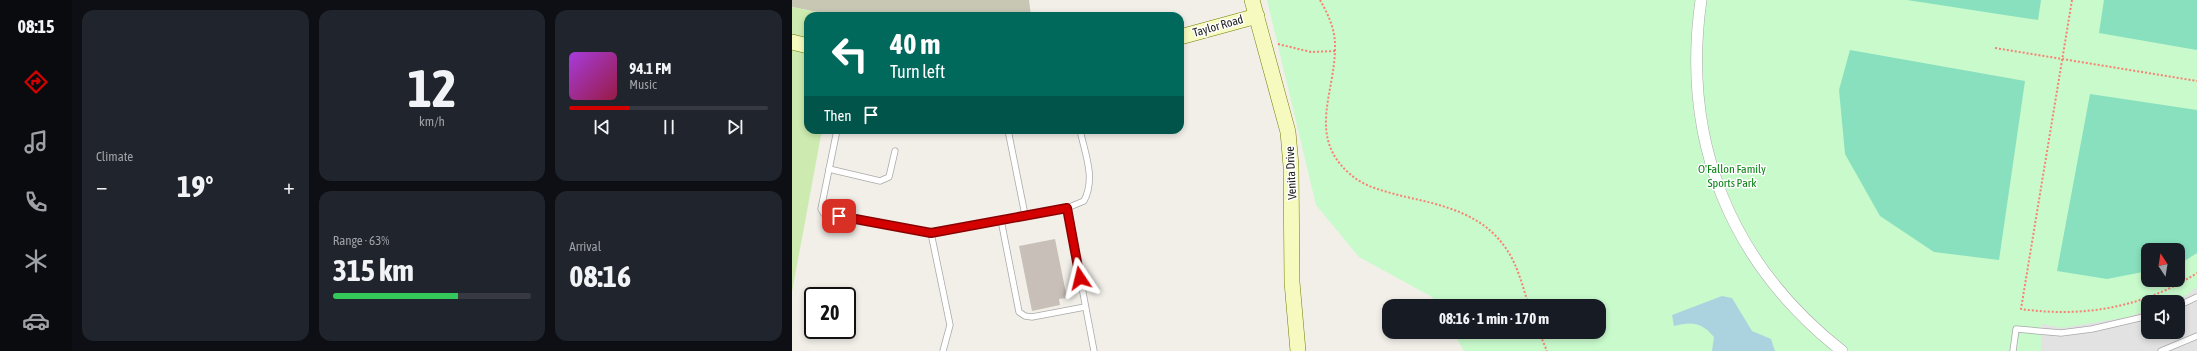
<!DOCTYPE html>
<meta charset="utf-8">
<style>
body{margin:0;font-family:"Asap Condensed",sans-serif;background:#20242c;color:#f1f3f6;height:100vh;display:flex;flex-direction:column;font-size:15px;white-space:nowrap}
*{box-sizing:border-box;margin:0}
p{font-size:13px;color:#9ea1a6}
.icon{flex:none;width:22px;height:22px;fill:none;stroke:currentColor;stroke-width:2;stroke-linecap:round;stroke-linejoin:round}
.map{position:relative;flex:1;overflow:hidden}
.panel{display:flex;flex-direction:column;gap:10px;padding:10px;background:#0d0f14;width:720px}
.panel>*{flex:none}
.top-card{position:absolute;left:12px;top:12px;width:380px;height:122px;border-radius:12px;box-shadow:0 2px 6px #0003;background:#00695c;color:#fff;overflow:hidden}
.needle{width:26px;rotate:348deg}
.buttons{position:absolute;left:1349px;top:243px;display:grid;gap:8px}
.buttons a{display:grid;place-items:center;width:44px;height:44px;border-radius:8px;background:#171b24;box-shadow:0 2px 6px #0003;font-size:20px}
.speed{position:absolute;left:12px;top:287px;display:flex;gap:8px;font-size:20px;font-weight:700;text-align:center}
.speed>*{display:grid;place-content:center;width:52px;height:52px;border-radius:50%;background:#171b24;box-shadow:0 2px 6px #0003;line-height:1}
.speed .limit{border:2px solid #111;border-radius:6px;background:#fff;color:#111}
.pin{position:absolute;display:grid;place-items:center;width:34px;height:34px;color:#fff;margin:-17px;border-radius:8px;box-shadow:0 2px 6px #0006}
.me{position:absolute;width:44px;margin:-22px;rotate:350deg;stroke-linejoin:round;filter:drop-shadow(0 0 3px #0008)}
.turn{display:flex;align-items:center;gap:14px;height:84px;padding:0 20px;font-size:18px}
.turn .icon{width:52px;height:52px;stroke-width:2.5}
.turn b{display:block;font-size:28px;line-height:34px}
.then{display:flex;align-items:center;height:38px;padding:0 20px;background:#0003;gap:8px;font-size:15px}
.big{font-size:30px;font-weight:700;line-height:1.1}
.panel .widget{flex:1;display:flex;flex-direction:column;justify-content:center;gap:6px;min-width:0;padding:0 14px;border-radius:12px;background:#20242c}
.panel .dial{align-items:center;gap:0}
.dial b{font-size:52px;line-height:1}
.song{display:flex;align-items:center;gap:12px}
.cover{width:48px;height:48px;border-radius:6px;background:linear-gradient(135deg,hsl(280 70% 55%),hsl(340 70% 35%))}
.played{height:4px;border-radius:2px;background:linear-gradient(90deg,#d40000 30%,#363941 30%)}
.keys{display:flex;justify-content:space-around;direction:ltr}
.heat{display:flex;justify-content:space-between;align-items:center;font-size:22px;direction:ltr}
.charge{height:6px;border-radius:3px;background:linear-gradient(90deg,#34c759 63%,#363941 0)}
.panel .tiles{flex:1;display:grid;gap:10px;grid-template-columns:repeat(3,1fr)}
.widget:first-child{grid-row:span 2}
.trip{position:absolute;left:590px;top:299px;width:224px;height:40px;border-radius:12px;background:#171b24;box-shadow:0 2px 6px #0003;font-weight:700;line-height:40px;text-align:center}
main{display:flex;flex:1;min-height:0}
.dock{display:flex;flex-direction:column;width:72px;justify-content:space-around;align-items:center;background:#090b0e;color:#9ea1a6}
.dock .icon{width:28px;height:28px}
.dock .active{color:#d40000}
.dock b{font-size:18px;color:#f1f3f6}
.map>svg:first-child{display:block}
.construction{fill:#c7c7b4}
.grass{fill:#cdebb0}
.park{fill:#c8facc;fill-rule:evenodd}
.pitch{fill:#88e0be}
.parking{fill:#e2e2e2}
.water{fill:#aad3df}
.building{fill:#c7bfb8}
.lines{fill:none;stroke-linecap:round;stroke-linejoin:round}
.lane-casing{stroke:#a9a9a9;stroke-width:7}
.street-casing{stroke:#a9a9a9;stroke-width:12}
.secondary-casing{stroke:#707d05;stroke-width:16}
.path{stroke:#fa8072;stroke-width:2;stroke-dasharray:2 2;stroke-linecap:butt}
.lane{stroke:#fff;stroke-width:5.5}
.street{stroke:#fff;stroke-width:11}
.secondary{stroke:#f7fabf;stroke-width:15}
.route-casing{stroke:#8a0000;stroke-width:10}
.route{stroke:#d40000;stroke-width:7}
.labels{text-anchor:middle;stroke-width:3;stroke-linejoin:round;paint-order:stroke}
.street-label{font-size:12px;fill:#222;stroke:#fff}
.park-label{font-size:12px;fill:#0c8416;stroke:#fff}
</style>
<main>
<nav class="dock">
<b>08:15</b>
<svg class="icon active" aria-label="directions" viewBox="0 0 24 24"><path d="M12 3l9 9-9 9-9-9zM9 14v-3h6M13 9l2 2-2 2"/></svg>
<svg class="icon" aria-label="music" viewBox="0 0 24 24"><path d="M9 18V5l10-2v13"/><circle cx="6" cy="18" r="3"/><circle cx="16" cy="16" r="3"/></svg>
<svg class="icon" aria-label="phone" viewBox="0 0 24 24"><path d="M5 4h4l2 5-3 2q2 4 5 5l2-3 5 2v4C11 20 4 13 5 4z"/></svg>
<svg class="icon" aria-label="climate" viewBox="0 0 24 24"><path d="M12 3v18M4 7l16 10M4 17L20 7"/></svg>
<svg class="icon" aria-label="car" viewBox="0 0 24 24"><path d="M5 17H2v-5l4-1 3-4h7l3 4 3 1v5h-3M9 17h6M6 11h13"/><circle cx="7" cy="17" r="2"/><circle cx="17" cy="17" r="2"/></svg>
</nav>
<section class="panel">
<div class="tiles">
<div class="widget"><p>Climate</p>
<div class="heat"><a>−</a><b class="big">19°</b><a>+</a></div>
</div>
<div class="widget dial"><b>12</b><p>km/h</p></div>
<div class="widget">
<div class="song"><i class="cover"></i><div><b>94.1 FM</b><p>Music</p></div></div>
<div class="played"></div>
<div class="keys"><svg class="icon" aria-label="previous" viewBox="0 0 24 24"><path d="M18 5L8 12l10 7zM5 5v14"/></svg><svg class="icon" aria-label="pause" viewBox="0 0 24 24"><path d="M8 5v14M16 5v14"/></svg><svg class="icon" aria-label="next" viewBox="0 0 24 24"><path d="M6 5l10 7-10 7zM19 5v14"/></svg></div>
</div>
<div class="widget"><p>Range · 63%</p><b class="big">315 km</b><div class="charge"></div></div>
<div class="widget"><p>Arrival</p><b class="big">08:16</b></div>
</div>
</section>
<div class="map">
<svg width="1405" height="351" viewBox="0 0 1405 351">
<rect width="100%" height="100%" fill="#f2efe9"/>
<!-- construction -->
<path class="construction" d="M 0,0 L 237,0 L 239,16 L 45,16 L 0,7 Z"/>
<!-- grass -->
<path class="grass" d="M 0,7 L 45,16 L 16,16 L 16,130 L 30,130 L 0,292 Z"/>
<!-- park -->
<path class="park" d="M 475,0 L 1405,0 L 1405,351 L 672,351 L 661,332 L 807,332 L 807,306 L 646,306 L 640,297 L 567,257 L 524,205 ZM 1356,250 L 1386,250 L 1386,280 L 1356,280 ZM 1356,302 L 1386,302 L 1386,332 L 1356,332 Z"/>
<!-- pitch -->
<g class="pitch">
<path d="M 1115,0 L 1249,0 L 1246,20 Z"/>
<path d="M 1312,0 L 1405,0 L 1405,50 L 1307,33 Z"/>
<path d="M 1058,50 L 1233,81 L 1207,260 L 1142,252 L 1088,216 L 1053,154 L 1047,90 Z"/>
<path d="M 1298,94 L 1405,110 L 1405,253 L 1386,265 L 1386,250 L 1356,250 L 1356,271 L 1315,279 L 1265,271 Z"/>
</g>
<!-- parking -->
<path class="parking" d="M 1405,287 L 1405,351 L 1249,351 L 1250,324 L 1270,328 L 1336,317 L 1356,310 L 1356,332 L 1386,332 L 1386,302 L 1379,302 L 1392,297 Z"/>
<!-- water -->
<path class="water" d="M 930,296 L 940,298 L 960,331 L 979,339 L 983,351 L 920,351 L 922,337 C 910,323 901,321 882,326 L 880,315 Z"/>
<!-- building -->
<path class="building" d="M 263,239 L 275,298 L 267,299 L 268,305 L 240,311 L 227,246 Z"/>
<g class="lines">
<!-- lane casing -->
<g class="lane-casing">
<g id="lane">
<path d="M 45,130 L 29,209 L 32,214 L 139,233 L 233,215"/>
<path d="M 216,130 L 233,215 L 275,208"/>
<path d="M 288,130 C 293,154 304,178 292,201 L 275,208 L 302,351"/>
<path d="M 37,169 L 88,181 L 97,177 L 103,151"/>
<path d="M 209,220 L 227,312 L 233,316 L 240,317 L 293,307"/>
<path d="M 139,233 L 158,325 L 151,351"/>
<path d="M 1386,306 L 1405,297"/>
<path d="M 1221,351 L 1224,329 L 1269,333 L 1300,329 L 1356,316"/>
<path d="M 1369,351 L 1405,336"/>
</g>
</g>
<!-- street casing -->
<g class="street-casing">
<path id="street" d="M 909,0 C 889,141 938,263 1050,351"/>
</g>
<!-- secondary casing -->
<g class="secondary-casing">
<g id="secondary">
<path d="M 460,0 L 496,132 L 499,166 L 500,282 L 506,351"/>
<path d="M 388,37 L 465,16"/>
<path d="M 0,42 L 16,46"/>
</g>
</g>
<!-- path -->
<g class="path">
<path d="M 528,0 C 536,14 543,29 543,45 C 544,92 514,136 558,174 C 572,187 592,191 610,196 C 650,205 691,213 715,250 C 726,266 731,288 737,306"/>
<path d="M 1280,0 L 1229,309 C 1292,318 1352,307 1405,273"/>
<path d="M 486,44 L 519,52 L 543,51"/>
<path d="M 1203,48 L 1405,81"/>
<path d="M 747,332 L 755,351"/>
</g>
<!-- lane -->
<use href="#lane" class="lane"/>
<!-- street -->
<use href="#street" class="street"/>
<!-- secondary -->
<use href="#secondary" class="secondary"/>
</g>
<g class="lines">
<!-- route casing -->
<g class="route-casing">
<path id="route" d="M 47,216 L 139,233 L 275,208 L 288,278"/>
</g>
<!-- route -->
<use href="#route" class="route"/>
</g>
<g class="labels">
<!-- street labels -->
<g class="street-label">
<text transform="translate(426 26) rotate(-16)" y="4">Taylor Road</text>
<text transform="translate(499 173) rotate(-93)" y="4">Venita Drive</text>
</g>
<!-- park labels -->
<g class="park-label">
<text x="940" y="173">O'Fallon Family<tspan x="940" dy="14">Sports Park</tspan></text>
</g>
</g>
</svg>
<div class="buttons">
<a><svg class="needle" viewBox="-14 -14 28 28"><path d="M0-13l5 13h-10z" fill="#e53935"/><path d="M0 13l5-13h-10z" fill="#9ea1a6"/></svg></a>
<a><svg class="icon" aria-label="sound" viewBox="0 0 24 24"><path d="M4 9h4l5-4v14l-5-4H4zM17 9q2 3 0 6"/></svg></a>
</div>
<div class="speed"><div class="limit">20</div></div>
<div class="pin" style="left:47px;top:216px;background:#d93025"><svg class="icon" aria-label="arrive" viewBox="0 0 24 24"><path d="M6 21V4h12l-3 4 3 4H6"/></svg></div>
<svg class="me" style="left:288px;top:278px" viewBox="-20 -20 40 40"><path d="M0-17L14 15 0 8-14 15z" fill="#d40000" stroke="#fff" stroke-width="4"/></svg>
<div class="trip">08:16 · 1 min · 170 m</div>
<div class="top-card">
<div class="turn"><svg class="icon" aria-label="left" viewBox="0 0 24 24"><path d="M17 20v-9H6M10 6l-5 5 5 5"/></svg><div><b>40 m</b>Turn left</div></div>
<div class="then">Then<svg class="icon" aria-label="arrive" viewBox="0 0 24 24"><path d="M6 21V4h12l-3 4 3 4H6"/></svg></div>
</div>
</div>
</main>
